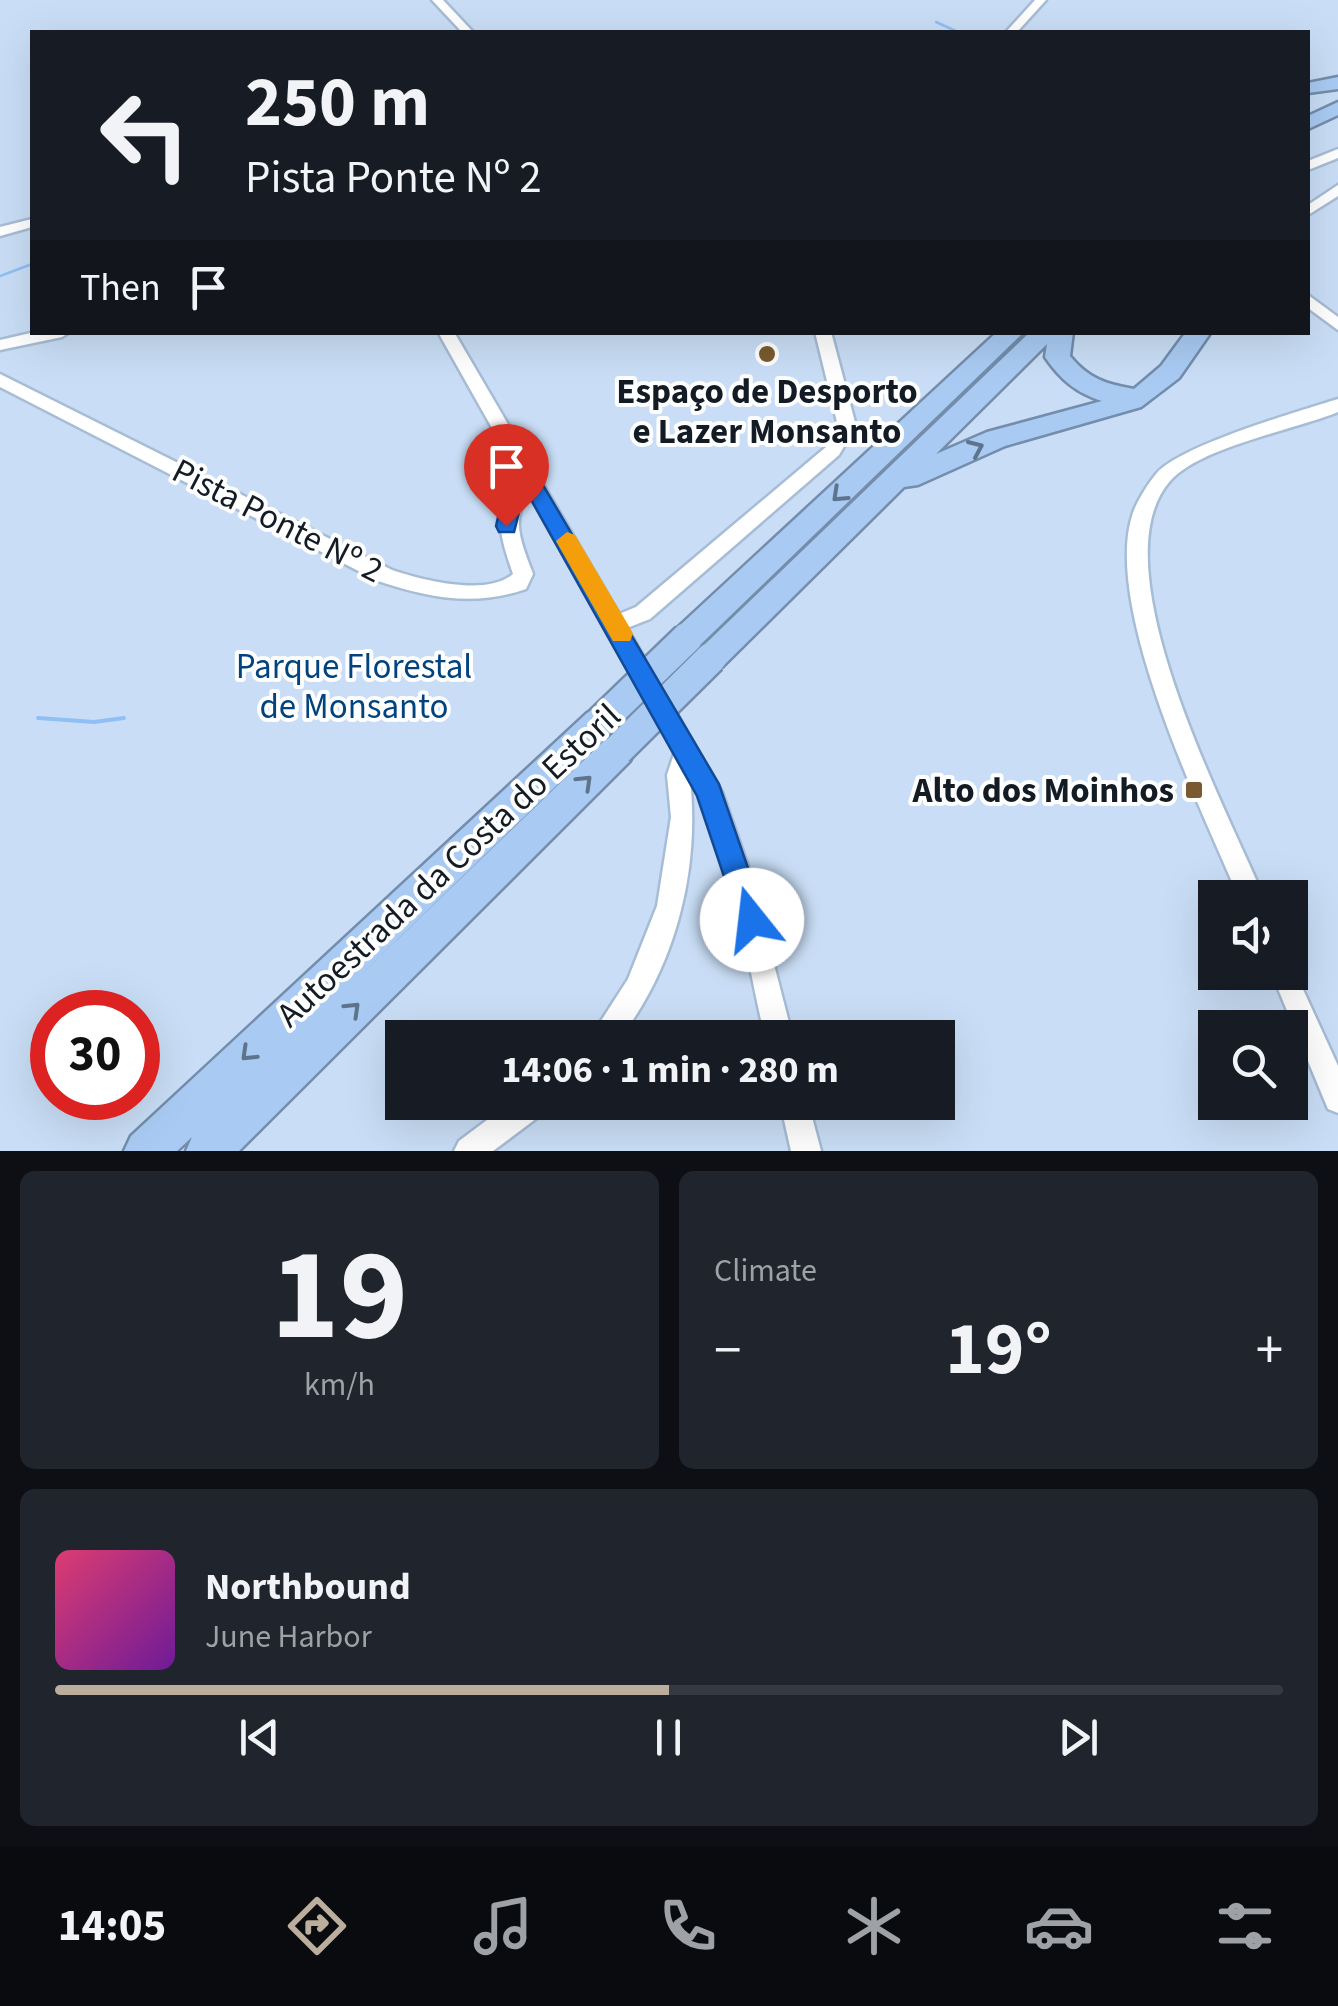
<!DOCTYPE html>
<meta charset="utf-8">
<style>
body{margin:0;font-family:"Source Sans 3",sans-serif;background:#20242c;color:#f1f3f6;height:100vh;display:flex;flex-direction:column;font-size:38px;white-space:nowrap}
*{box-sizing:border-box;margin:0}
p{font-size:32px;color:#9ea1a6}
.icon{flex:none;width:55px;height:55px;fill:none;stroke:currentColor;stroke-width:2;stroke-linecap:round;stroke-linejoin:round}
.map{position:relative;height:1151px;overflow:hidden}
.side{display:flex;flex-direction:column;gap:20px;padding:20px;background:#0d0f14;flex:1}
.side>*{flex:none}
.banner{position:absolute;left:30px;top:30px;width:1280px;height:305px;border-radius:0px;box-shadow:0 10px 40px #0002;background:#171b24;color:#f1f3f6;overflow:hidden}
.fabs{position:absolute;left:1198px;top:880px;display:grid;gap:20px}
.fabs a{display:grid;place-items:center;width:110px;height:110px;border-radius:0px;background:#171b24;box-shadow:0 10px 40px #0002;font-size:50px}
.speed{position:absolute;left:30px;top:990px;display:flex;gap:20px;font-size:50px;font-weight:700;text-align:center}
.speed>*{display:grid;place-content:center;width:130px;height:130px;border-radius:50%;background:#171b24;box-shadow:0 10px 40px #0002;line-height:1}
.speed .limit{border:15px solid #d22;background:#fff;color:#111}
.pin{position:absolute;display:grid;place-items:center;width:85px;height:85px;color:#fff;margin:-102px -42px;border-radius:50% 50% 50% 0;rotate:-45deg;box-shadow:0 0 10px #0007}
.pin .icon{rotate:45deg}
.me{position:absolute;width:110px;margin:-55px;rotate:344deg;stroke-linejoin:round;filter:drop-shadow(0 0 8px #0008)}
.turn{display:flex;align-items:center;gap:35px;height:210px;padding:0 50px;font-size:45px}
.turn .icon{width:130px;height:130px;stroke-width:2.5}
.turn b{display:block;font-size:70px;line-height:85px}
.then{display:flex;align-items:center;height:95px;padding:0 50px;background:#0003;gap:20px;font-size:38px}
.big{font-size:75px;font-weight:700;line-height:1.1}
.side .widget{flex:1;display:flex;flex-direction:column;justify-content:center;gap:15px;min-width:0;padding:0 35px;border-radius:15px;background:#20242c}
.side .dial{align-items:center;gap:0}
.dial b{font-size:130px;line-height:1}
.song{display:flex;align-items:center;gap:30px}
.cover{width:120px;height:120px;border-radius:15px;background:linear-gradient(135deg,hsl(340 70% 55%),hsl(280 70% 35%))}
.played{height:10px;border-radius:5px;background:linear-gradient(90deg,#bbae9d 50%,#363941 50%)}
.keys{display:flex;justify-content:space-around;direction:ltr}
.heat{display:flex;justify-content:space-between;align-items:center;font-size:55px;direction:ltr}
.side .tiles{flex:1;display:grid;gap:20px;grid-template-columns:1fr 1fr}
.widget:last-child{grid-column:span 2}
.trip{position:absolute;left:385px;top:1020px;width:570px;height:100px;border-radius:0px;background:#171b24;box-shadow:0 10px 40px #0002;font-weight:700;line-height:100px;text-align:center}
.menu{display:flex;height:160px;justify-content:space-around;align-items:center;background:#090b0e;color:#9ea1a6}
.menu .icon{width:70px;height:70px}
.menu .active{color:#bbae9d}
.menu b{font-size:45px;color:#f1f3f6}
.map>svg:first-child{display:block}
.green{fill:#c9def6;fill-rule:evenodd}
.lines{fill:none;stroke-linecap:round;stroke-linejoin:round}
.stream-far1{stroke:#90bff5;stroke-width:2.5}
.stream{stroke:#90bff5;stroke-width:4}
.minor-casing{stroke:#a7bcd5;stroke-width:5}
.highway-casing{stroke:#748dab;stroke-width:5}
.minor{fill:#fff;fill-rule:evenodd}
.highway{fill:#a9cbf3;fill-rule:evenodd}
.highway-bridge-casing{stroke:#748dab;stroke-width:35;stroke-linecap:butt}
.highway-bridge{stroke:#a9cbf3;stroke-width:30}
.oneway{stroke:#5e738c}
.route{fill:#1a73e8;stroke:#114b97;stroke-width:2.5}
.slow{fill:#f59e0b}
.poi-dot{fill:#7a5a30;stroke:#fefefe;stroke-width:4}
.labels{text-anchor:middle;stroke-width:8;stroke-linejoin:round;paint-order:stroke}
.poi-label{font-size:35px;font-weight:bold;fill:#131b24;stroke:#fefefe}
.street-label{font-size:35px;fill:#131b24;stroke:#fefefe}
.park-label{font-size:35px;fill:#01437f;stroke:#fefefe}
</style>
<div class="map">
<svg width="1338" height="1151" viewBox="0 0 1338 1151">
<rect width="100%" height="100%" fill="#e9f2fc"/>
<!-- green -->
<path class="green" d="M 0,0 L 1338,0 L 1338,1151 L 0,1151 ZM 32,32 L 1308,32 L 1308,332 L 32,332 ZM 1215,898 L 1290,898 L 1290,972 L 1215,972 ZM 52,1012 L 138,1012 L 138,1098 L 52,1098 ZM 1215,1028 L 1290,1028 L 1290,1102 L 1215,1102 ZM 402,1038 L 938,1038 L 938,1102 L 402,1102 Z"/>
<g class="lines">
<!-- stream-far1 -->
<g class="stream-far1">
<path d="M 936,22 L 958,32"/>
<path d="M 0,276 L 32,264"/>
</g>
<!-- stream -->
<path class="stream" d="M 38,718 L 94,722 L 124,718"/>
<!-- minor casing -->
<g class="minor-casing">
<g id="minor">
<path d="M 432,0 L 443,0 L 473,32 L 462,32 Z"/>
<path d="M 1035,0 L 1046,0 L 1017,32 L 1006,32 Z"/>
<path d="M 1338,149 L 1338,158 L 1308,170 L 1308,161 Z"/>
<path d="M 1338,185 L 1338,196 L 1308,215 L 1308,205 Z"/>
<path d="M 32,219 L 32,227 L 0,236 L 0,227 Z"/>
<path d="M 1308,295 L 1338,317 L 1338,330 L 1308,308 Z"/>
<path d="M 35,332 L 70,332 L 62,337 L 0,350 L 0,340 Z"/>
<path d="M 438,332 L 454,332 L 619,614 L 636,607 L 826,447 L 838,426 L 815,332 L 831,332 L 856,426 L 839,455 L 650,619 L 627,628 L 722,792 L 750,872 L 793,1038 L 765,1038 C 746,955 732,853 690,779 C 700,869 676,965 620,1038 L 590,1038 L 628,979 L 657,906 L 671,817 L 667,775 L 675,751 L 530,496 C 508,518 524,549 533,574 L 526,589 C 475,607 429,598 378,581 L 0,387 L 0,374 L 392,570 C 422,580 487,597 513,574 C 502,541 488,506 523,483 Z"/>
<path d="M 1338,399 L 1338,412 C 1294,430 1200,447 1170,481 C 1096,565 1227,809 1264,898 L 1239,898 C 1202,810 1101,605 1133,513 C 1137,501 1148,484 1156,474 C 1178,446 1300,411 1338,399 Z"/>
<path d="M 1290,961 L 1338,1066 L 1338,1113 L 1328,1109 L 1271,972 L 1290,972 Z"/>
<path d="M 511,1102 L 549,1102 L 545,1112 L 493,1151 L 454,1151 L 459,1141 Z"/>
<path d="M 780,1102 L 808,1102 L 821,1151 L 791,1151 Z"/>
</g>
</g>
<!-- highway casing -->
<g class="highway-casing">
<g id="highway">
<path d="M 1338,77 L 1338,89 L 1308,93 L 1308,83 Z"/>
<path d="M 1338,102 L 1338,115 L 1308,129 L 1308,116 Z"/>
<path d="M 997,332 L 1024,332 L 698,647 L 687,651 L 676,647 L 671,638 L 676,629 Z"/>
<path d="M 1030,332 L 1073,332 L 1070,356 C 1089,379 1106,384 1134,389 L 1161,366 L 1186,332 L 1211,332 L 1179,378 L 1141,407 L 1005,446 L 918,485 L 904,487 L 722,667 L 711,671 L 700,667 L 695,658 L 700,649 ZM 1047,344 L 1045,357 C 1060,379 1076,393 1102,401 L 987,432 L 936,454 Z"/>
<path d="M 599,708 L 611,713 L 616,723 L 611,733 L 346,989 L 606,739 L 618,735 L 630,739 L 635,750 L 630,761 L 239,1151 L 186,1151 L 192,1137 L 177,1151 L 124,1151 L 131,1136 L 587,713 Z"/>
</g>
</g>
<!-- minor -->
<use href="#minor" class="minor"/>
<!-- highway -->
<use href="#highway" class="highway"/>
<!-- highway-bridge casing -->
<g class="highway-bridge-casing">
<g id="highway-bridge">
<path d="M 599,723 L 687,638"/>
<path d="M 618,750 L 711,658"/>
</g>
</g>
<!-- highway-bridge -->
<use href="#highway-bridge" class="highway-bridge"/>
</g>
<!-- one-way arrows -->
<defs><path id="oneway-chevron" d="M-2-3.5L2.5 0L-2 3.5" fill="none" stroke-width="1.6" stroke-linecap="round" stroke-linejoin="round" transform="scale(2.5)"/></defs>
<g class="oneway">
<use href="#oneway-chevron" transform="translate(976 448) rotate(-24)"/>
<use href="#oneway-chevron" transform="translate(839 495) rotate(137)"/>
<use href="#oneway-chevron" transform="translate(585 782) rotate(-44)"/>
<use href="#oneway-chevron" transform="translate(353 1009) rotate(-44)"/>
<use href="#oneway-chevron" transform="translate(248 1054) rotate(136)"/>
</g>
<!-- route -->
<path class="route" d="M 533,477 L 540,480 L 719,784 L 766,920 L 762,930 L 752,934 L 742,930 L 697,796 L 529,496 L 521,505 L 514,532 L 499,532 L 496,526 C 501,501 507,486 533,477 Z"/>
<!-- slow -->
<path class="slow" d="M 567,532 L 575,535 L 630,628 L 633,634 L 630,641 L 613,641 L 556,541 Z"/>
<!-- markers -->
<g class="poi-dot">
<circle cx="767" cy="354" r="10"/>
<rect x="1184" y="780" width="20" height="20" rx="5"/>
</g>
<g class="labels">
<!-- poi labels -->
<g class="poi-label">
<text x="767" y="403">Espaço de Desporto<tspan x="767" dy="40">e Lazer Monsanto</tspan></text>
<text x="1174" y="802" text-anchor="end">Alto dos Moinhos</text>
</g>
<!-- street labels -->
<g class="street-label">
<text transform="translate(278 520) rotate(27)" y="12">Pista Ponte Nº 2</text>
<text transform="translate(448 865) rotate(-43)" y="12">Autoestrada da Costa do Estoril</text>
</g>
<!-- park labels -->
<g class="park-label">
<text x="354" y="678">Parque Florestal<tspan x="354" dy="40">de Monsanto</tspan></text>
</g>
</g>
</svg>
<div class="fabs">
<a><svg class="icon" aria-label="sound" viewBox="0 0 24 24"><path d="M4 9h4l5-4v14l-5-4H4zM17 9q2 3 0 6"/></svg></a>
<a><svg class="icon" aria-label="search" viewBox="0 0 24 24"><circle cx="10" cy="10" r="6"/><path d="M15 15l6 6"/></svg></a>
</div>
<div class="speed"><div class="limit">30</div></div>
<div class="pin" style="left:506px;top:526px;background:#d93025"><svg class="icon" aria-label="arrive" viewBox="0 0 24 24"><path d="M6 21V4h12l-3 4 3 4H6"/></svg></div>
<svg class="me" style="left:752px;top:920px" viewBox="-20 -20 40 40"><circle r="19" fill="#fff"/><path d="M0-13L10 11 0 6-10 11z" fill="#1a73e8"/></svg>
<div class="trip">14:06 · 1 min · 280 m</div>
<div class="banner">
<div class="turn"><svg class="icon" aria-label="left" viewBox="0 0 24 24"><path d="M17 20v-9H6M10 6l-5 5 5 5"/></svg><div><b>250 m</b>Pista Ponte Nº 2</div></div>
<div class="then">Then<svg class="icon" aria-label="arrive" viewBox="0 0 24 24"><path d="M6 21V4h12l-3 4 3 4H6"/></svg></div>
</div>
</div>
<section class="side">
<div class="tiles">
<div class="widget dial"><b>19</b><p>km/h</p></div>
<div class="widget"><p>Climate</p>
<div class="heat"><a>−</a><b class="big">19°</b><a>+</a></div>
</div>
<div class="widget">
<div class="song"><i class="cover"></i><div><b>Northbound</b><p>June Harbor</p></div></div>
<div class="played"></div>
<div class="keys"><svg class="icon" aria-label="previous" viewBox="0 0 24 24"><path d="M18 5L8 12l10 7zM5 5v14"/></svg><svg class="icon" aria-label="pause" viewBox="0 0 24 24"><path d="M8 5v14M16 5v14"/></svg><svg class="icon" aria-label="next" viewBox="0 0 24 24"><path d="M6 5l10 7-10 7zM19 5v14"/></svg></div>
</div>
</div>
</section>
<nav class="menu">
<b>14:05</b>
<svg class="icon active" aria-label="directions" viewBox="0 0 24 24"><path d="M12 3l9 9-9 9-9-9zM9 14v-3h6M13 9l2 2-2 2"/></svg>
<svg class="icon" aria-label="music" viewBox="0 0 24 24"><path d="M9 18V5l10-2v13"/><circle cx="6" cy="18" r="3"/><circle cx="16" cy="16" r="3"/></svg>
<svg class="icon" aria-label="phone" viewBox="0 0 24 24"><path d="M5 4h4l2 5-3 2q2 4 5 5l2-3 5 2v4C11 20 4 13 5 4z"/></svg>
<svg class="icon" aria-label="climate" viewBox="0 0 24 24"><path d="M12 3v18M4 7l16 10M4 17L20 7"/></svg>
<svg class="icon" aria-label="car" viewBox="0 0 24 24"><path d="M5 17H2v-5l4-1 3-4h7l3 4 3 1v5h-3M9 17h6M6 11h13"/><circle cx="7" cy="17" r="2"/><circle cx="17" cy="17" r="2"/></svg>
<svg class="icon" aria-label="filters" viewBox="0 0 24 24"><path d="M4 7h16M4 17h16"/><circle cx="9" cy="7" r="2"/><circle cx="15" cy="17" r="2"/></svg>
</nav>
